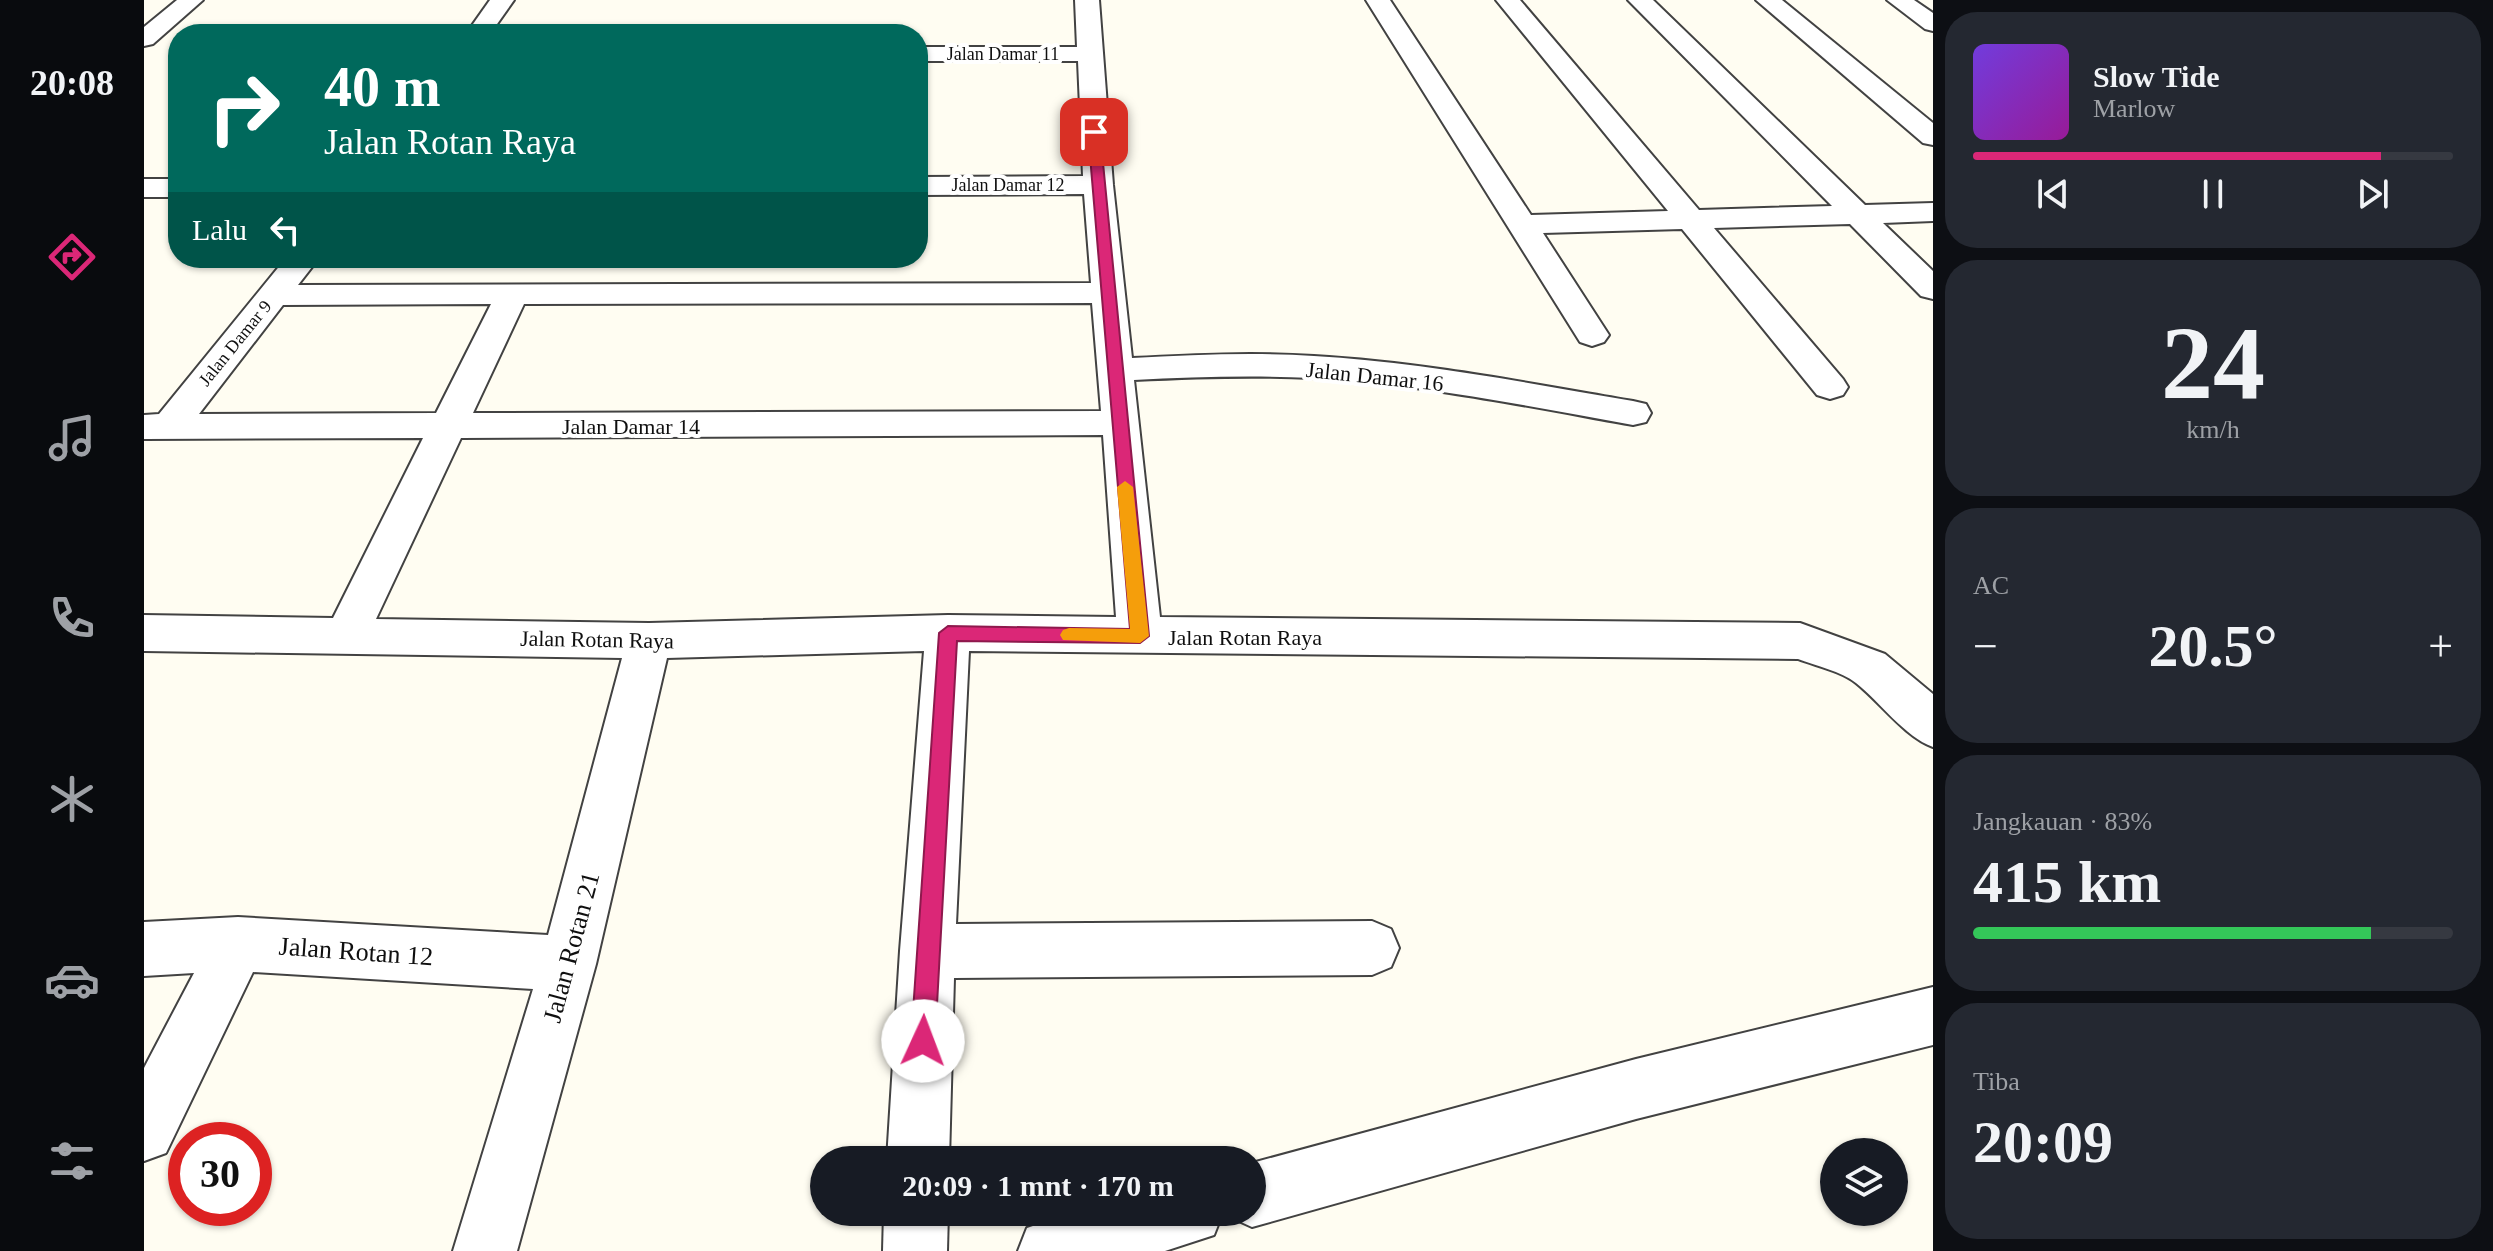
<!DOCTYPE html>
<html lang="id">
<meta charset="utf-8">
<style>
body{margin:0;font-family:"Times New Roman",serif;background:#242831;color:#f1f3f6;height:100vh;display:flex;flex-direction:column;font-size:30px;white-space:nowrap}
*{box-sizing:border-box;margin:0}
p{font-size:26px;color:#9ea1a6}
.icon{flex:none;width:44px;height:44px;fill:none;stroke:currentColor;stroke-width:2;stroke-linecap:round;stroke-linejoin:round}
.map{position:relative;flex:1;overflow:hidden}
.details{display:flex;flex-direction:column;gap:12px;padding:12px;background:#0d0f14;width:560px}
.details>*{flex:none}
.top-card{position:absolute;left:24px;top:24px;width:760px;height:244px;border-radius:32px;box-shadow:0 2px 6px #0004;background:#00695c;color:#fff;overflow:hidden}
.fabs{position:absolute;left:1676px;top:1138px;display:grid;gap:16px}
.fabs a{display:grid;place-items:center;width:88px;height:88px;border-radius:50%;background:#171b24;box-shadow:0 2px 6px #0004;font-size:40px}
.speed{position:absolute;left:24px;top:1122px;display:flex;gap:16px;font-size:40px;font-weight:700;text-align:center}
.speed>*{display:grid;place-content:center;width:104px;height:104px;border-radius:50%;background:#171b24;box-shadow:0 2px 6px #0004;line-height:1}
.speed .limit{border:12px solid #d22;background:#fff;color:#111}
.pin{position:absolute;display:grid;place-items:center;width:68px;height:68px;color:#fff;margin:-34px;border-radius:16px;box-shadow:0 4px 12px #0006}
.me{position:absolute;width:88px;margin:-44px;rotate:2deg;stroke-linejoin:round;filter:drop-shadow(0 0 6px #0008)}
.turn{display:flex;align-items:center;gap:28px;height:168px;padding:0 24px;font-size:36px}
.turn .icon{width:104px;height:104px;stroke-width:2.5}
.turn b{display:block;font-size:56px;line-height:68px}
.then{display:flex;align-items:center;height:76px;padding:0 24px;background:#0003;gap:16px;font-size:30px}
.big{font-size:60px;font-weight:600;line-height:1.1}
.details .widget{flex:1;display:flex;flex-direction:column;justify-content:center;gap:12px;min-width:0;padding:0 28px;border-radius:32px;background:#242831}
.details .dial{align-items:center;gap:0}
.dial b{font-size:104px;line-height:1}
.song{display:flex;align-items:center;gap:24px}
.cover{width:96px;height:96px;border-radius:12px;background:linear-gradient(135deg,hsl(260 70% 55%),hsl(300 70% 35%))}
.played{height:8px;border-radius:4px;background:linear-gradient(90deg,#db2777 85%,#363941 85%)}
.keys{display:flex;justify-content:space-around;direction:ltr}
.heat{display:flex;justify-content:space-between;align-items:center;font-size:44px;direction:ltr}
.charge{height:12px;border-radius:6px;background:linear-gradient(90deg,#34c759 83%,#363941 0)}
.trip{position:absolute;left:666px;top:1146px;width:456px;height:80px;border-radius:40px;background:#171b24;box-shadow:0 2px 6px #0004;font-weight:600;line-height:80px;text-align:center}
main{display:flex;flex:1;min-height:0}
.dock{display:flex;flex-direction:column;width:144px;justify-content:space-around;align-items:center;background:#090b0e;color:#9ea1a6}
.dock .icon{width:56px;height:56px}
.dock .current{color:#db2777}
.dock b{font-size:36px;color:#f1f3f6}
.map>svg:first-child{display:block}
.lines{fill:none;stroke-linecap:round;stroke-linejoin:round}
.minor-casing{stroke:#424242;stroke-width:4}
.minor{fill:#fff;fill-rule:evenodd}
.route{fill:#db2777;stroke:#8e194d;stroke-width:2}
.slow{fill:#f59e0b}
.labels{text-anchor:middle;stroke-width:8;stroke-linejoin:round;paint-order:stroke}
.far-street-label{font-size:18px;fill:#0f0f0f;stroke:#fff}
.street-label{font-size:22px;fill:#0f0f0f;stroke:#fff}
.near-street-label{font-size:26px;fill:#0f0f0f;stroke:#fff}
</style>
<main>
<nav class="dock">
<b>20:08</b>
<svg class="icon current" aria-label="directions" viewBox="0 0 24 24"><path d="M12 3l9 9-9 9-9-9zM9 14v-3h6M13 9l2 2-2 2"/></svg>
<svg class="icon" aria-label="music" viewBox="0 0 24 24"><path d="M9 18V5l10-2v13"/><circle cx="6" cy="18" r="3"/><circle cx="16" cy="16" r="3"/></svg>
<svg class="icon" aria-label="phone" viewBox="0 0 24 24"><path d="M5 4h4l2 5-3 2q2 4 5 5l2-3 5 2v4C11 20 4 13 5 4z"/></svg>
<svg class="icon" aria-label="climate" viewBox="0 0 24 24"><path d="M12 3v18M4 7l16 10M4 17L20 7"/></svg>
<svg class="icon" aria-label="car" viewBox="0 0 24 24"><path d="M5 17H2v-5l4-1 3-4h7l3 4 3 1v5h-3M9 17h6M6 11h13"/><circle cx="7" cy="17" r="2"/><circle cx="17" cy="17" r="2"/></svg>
<svg class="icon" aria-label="filters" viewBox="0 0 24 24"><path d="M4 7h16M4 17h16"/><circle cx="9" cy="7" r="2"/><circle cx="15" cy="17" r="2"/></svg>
</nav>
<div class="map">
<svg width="1789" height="1251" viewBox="0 0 1789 1251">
<rect width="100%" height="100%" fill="#fffdf2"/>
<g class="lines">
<!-- minor casing -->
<g class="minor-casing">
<g id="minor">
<path d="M 33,0 L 59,0 L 9,44 L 0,46 L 0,27 Z"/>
<path d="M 346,0 L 370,0 L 346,34 L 322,34 Z"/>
<path d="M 931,0 L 955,0 L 969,185 L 988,358 C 1048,355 1109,352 1170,356 C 1277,362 1383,383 1489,401 L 1502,404 L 1507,413 L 1502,422 L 1489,425 C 1383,406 1276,384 1168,378 C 1108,375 1049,377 990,380 L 1016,617 L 1656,623 L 1741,654 L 1789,694 L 1789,747 C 1761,737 1736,702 1712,683 C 1697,671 1672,666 1654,659 L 825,651 L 812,924 L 1228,921 L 1247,929 L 1255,948 L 1247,967 L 1228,975 L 810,978 L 805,1160 L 743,1160 L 756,951 L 780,651 L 523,658 L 452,964 L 373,1251 L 309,1251 L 389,989 L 109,972 L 22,1153 L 0,1161 L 0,1068 L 50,973 L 0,976 L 0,922 L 94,917 L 404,935 L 478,658 L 0,651 L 0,615 L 189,618 L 279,438 L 0,439 L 0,415 L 15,414 L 142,258 L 175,258 L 154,285 L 947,283 L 940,194 L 774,195 L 774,177 L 939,176 L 934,61 L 774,61 L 774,47 L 933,47 ZM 948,303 L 957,411 L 329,413 L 380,304 ZM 347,304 L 292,413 L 55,414 L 139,305 ZM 959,435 L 972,617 L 804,615 L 505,623 L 232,619 L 317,438 Z"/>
<path d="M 1222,0 L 1246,0 L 1387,215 L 1524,211 L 1352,0 L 1376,0 L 1555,210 L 1688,206 L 1484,0 L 1509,0 L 1721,205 L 1789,203 L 1789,221 L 1739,223 L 1789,271 L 1789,299 L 1777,296 L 1706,224 L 1570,228 L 1699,379 L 1704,387 L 1699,395 L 1686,399 L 1673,395 L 1538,229 L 1399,233 L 1465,335 L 1460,342 L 1448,346 L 1436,342 Z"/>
<path d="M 1612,0 L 1638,0 L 1789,123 L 1789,145 L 1779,143 Z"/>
<path d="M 1743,0 L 1770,0 L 1789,13 L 1789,31 L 1781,29 Z"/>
<rect x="0" y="179" width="34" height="18"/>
<path d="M 1789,987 L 1789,1045 L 1492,1119 L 1108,1227 L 1086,1217 L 1084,1212 L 1108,1212 L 1108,1163 L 1492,1059 Z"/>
<path d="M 740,1212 L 804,1212 L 803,1251 L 739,1251 Z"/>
<path d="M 930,1212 L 1079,1212 L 1070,1235 L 1021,1251 L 874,1251 L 883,1228 Z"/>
</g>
</g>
<!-- minor -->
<use href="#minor" class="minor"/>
</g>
<!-- route -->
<path class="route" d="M 950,129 L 956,132 L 1005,636 L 996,643 L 813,641 L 791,1041 L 787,1049 L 779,1053 L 771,1049 L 767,1041 L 795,633 L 804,626 L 986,629 L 944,132 Z"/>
<!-- slow -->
<path class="slow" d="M 981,481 L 989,487 L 1005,636 L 996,643 L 919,640 L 916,635 L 919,630 L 925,628 L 986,629 L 973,487 Z"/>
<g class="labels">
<!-- far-street labels -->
<g class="far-street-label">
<text x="859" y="60">Jalan Damar 11</text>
<text x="864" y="191">Jalan Damar 12</text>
<text transform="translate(91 343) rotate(-51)" y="6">Jalan Damar 9</text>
</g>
<!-- street labels -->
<g class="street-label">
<text transform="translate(1231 376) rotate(6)" y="8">Jalan Damar 16</text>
<text x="487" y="434">Jalan Damar 14</text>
<text x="1101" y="645">Jalan Rotan Raya</text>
<text transform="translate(453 639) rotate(1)" y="8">Jalan Rotan Raya</text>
</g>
<!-- near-street labels -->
<g class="near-street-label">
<text transform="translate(427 947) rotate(-75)" y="9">Jalan Rotan 21</text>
<text transform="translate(212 951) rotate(4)" y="9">Jalan Rotan 12</text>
</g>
</g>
</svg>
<div class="fabs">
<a><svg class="icon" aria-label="layers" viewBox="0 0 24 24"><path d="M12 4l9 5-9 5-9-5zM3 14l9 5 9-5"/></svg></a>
</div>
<div class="speed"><div class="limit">30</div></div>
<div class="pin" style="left:950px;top:132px;background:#d93025"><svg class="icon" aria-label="arrive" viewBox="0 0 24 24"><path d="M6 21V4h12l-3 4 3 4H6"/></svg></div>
<svg class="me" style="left:779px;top:1041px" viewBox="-20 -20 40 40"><circle r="19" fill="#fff"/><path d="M0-13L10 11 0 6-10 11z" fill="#db2777"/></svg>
<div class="trip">20:09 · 1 mnt · 170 m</div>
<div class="top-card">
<div class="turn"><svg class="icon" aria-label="right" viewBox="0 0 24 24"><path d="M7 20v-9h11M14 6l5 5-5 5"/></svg><div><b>40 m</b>Jalan Rotan Raya</div></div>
<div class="then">Lalu<svg class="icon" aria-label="left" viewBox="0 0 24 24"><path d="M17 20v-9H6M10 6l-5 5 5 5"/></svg></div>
</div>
</div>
<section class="details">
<div class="widget">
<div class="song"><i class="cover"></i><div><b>Slow Tide</b><p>Marlow</p></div></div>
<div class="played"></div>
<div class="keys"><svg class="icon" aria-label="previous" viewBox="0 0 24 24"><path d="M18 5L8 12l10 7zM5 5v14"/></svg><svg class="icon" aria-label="pause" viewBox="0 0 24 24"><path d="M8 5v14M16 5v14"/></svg><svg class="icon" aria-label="next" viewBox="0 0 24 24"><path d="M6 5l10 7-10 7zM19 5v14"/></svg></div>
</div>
<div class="widget dial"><b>24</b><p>km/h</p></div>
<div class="widget"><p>AC</p>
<div class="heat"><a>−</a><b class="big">20.5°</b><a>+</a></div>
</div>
<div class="widget"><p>Jangkauan · 83%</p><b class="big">415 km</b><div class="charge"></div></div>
<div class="widget"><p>Tiba</p><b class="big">20:09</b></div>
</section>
</main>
